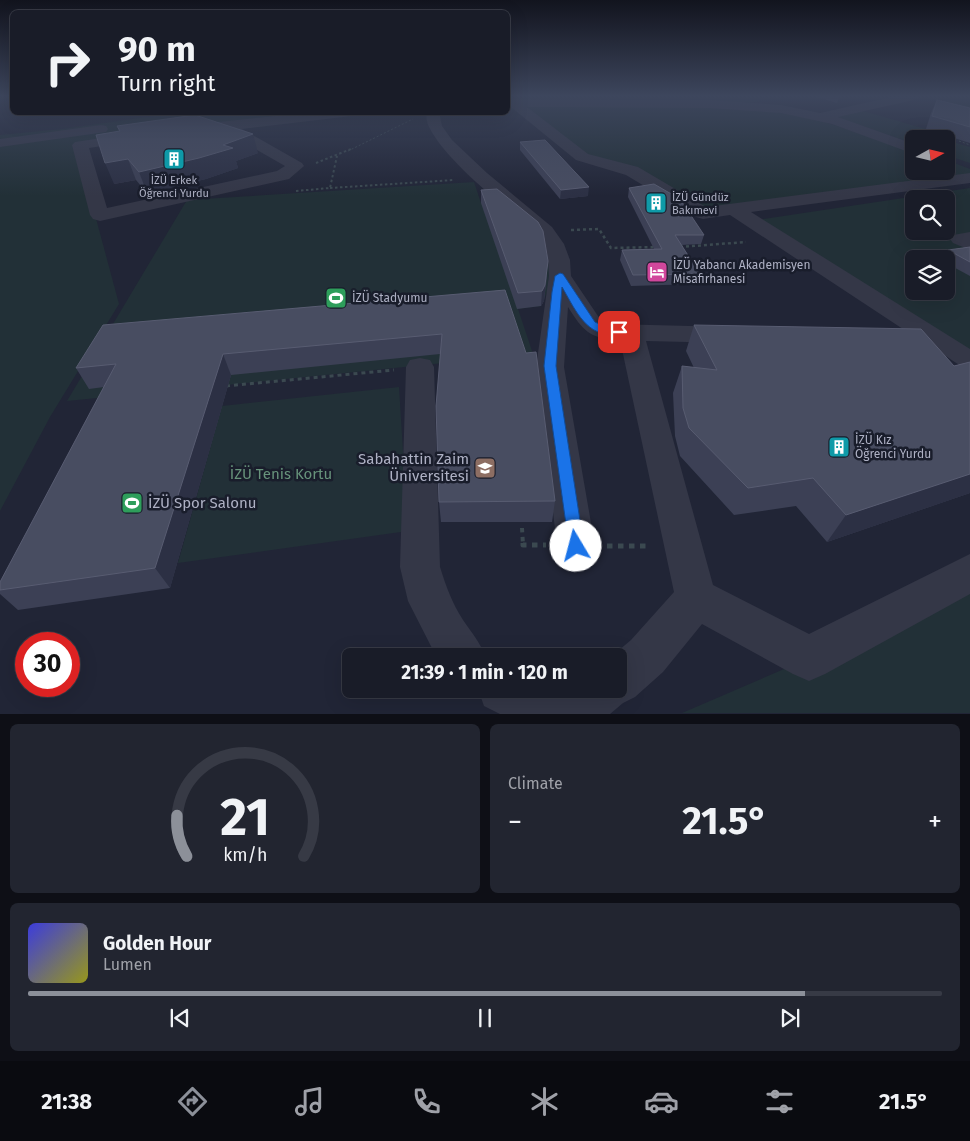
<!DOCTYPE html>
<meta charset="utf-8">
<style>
body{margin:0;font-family:"Fira Sans",sans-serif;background:#222530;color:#f1f3f6;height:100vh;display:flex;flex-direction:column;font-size:19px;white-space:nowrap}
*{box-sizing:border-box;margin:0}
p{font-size:16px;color:#9fa1a8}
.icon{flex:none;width:28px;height:28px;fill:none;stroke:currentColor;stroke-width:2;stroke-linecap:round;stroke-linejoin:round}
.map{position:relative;height:714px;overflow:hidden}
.details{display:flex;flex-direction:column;gap:10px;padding:10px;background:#0e0f16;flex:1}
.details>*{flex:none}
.hud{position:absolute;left:10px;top:10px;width:500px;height:105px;border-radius:8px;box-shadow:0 5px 20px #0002,0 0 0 1px #373a45;background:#191c28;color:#f1f3f6;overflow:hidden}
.needle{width:32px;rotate:82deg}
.controls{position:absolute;left:905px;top:130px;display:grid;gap:10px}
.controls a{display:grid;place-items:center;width:50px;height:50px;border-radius:8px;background:#191c28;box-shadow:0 5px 20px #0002,0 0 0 1px #373a45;font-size:25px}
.speed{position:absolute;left:15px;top:632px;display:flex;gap:10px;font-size:25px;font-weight:700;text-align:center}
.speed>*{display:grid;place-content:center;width:65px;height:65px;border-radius:50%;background:#191c28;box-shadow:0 5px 20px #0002,0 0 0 1px #373a45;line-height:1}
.speed .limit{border:8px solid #d22;background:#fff;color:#111}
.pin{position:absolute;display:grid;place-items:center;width:42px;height:42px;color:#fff;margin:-21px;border-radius:10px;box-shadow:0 2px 8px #0006}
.me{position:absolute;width:55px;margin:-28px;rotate:352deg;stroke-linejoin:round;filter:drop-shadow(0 0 4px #0008)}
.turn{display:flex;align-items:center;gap:18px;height:105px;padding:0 25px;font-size:22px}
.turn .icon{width:65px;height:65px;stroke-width:2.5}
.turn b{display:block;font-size:35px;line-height:42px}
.big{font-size:38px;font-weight:700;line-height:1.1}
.details .tile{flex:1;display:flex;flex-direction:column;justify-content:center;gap:8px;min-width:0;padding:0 18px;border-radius:8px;background:#222530}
.details .dial{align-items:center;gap:0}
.dial svg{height:130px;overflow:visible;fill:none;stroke:#373a45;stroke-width:7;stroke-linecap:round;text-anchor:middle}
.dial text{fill:#f1f3f6;stroke:none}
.song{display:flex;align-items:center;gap:15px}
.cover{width:60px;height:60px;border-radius:8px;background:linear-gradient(135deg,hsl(240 70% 55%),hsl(60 70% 35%))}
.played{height:5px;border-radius:2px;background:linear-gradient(90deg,#8c9099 85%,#373a45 85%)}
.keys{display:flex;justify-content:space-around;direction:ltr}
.heat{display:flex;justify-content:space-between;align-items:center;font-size:28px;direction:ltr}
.details .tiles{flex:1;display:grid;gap:10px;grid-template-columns:1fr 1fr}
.tile:last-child{grid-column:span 2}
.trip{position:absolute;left:342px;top:648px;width:285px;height:50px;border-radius:8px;background:#191c28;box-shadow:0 5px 20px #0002,0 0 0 1px #373a45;font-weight:700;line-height:50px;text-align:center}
.dock{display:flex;height:80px;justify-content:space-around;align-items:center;background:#0a0b10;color:#9fa1a8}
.dock .icon{width:35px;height:35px}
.dock .active{color:#8c9099}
.dock b{font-size:22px;color:#f1f3f6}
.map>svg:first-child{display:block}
.green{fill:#223037;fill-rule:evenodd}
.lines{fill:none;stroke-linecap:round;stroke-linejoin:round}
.path-far5{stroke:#3b4950;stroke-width:1;stroke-dasharray:2 2;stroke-linecap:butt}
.path-far4{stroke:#3b4950;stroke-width:2;stroke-dasharray:2.5 2.5;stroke-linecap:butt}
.path-far3{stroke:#3b4950;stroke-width:2.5;stroke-dasharray:3 3;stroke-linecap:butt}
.path-far2{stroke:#3b4950;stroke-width:3;stroke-dasharray:4 4;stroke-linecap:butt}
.path-far1{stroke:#3b4950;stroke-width:4;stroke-dasharray:4.5 4.5;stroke-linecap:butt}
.path{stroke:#3b4950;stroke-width:5;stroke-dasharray:5.5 5.5;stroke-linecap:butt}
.minor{fill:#343747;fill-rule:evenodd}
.wall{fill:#3c4055}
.shaded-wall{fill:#2c3044}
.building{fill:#484d61;stroke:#585c71}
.route{fill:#1a73e8;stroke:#114b97}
.labels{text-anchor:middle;stroke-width:5;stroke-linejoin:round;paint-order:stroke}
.far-poi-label{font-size:11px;fill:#aeb1c4;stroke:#191d2b}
.poi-label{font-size:12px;fill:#aeb1c4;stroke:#191d2b;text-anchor:start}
.near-poi-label{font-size:15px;fill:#aeb1c4;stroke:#191d2b;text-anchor:end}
.near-park-label{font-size:15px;fill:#67937b;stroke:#191d2b}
</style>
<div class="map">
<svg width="970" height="714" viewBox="0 0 970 714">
<rect width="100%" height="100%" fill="#212536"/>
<!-- green -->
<g class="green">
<path d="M 929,96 L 970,96 L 970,108 L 931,97 Z"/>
<path d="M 508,97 L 729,99 L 755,97 L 771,99 L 742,104 L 781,109 L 914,149 L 914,171 L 946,171 L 946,160 L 970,169 L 970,178 L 703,213 L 632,171 L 582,157 L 522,110 L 508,110 Z"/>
<path d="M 860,110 L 953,137 L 949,141 L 970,147 L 970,163 L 946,155 L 946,139 L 914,139 L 914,144 L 834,116 Z"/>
<path d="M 175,113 L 317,113 L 76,144 L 119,304 L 50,417 L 0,511 L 0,135 L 62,129 Z"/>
<path d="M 474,182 L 481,203 L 551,259 L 548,290 L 541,306 L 518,309 L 533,354 L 67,401 L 187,200 Z"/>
<path d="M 970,188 L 970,361 L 751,221 ZM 914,199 L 946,199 L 946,231 L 914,231 ZM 914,259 L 946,259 L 946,291 L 914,291 Z"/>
<path d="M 399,387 L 408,531 L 178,563 L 222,406 Z"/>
<path d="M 970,589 L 970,713 L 682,713 Z"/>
</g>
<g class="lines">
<!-- path-far5 -->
<g class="path-far5">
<path d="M 932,98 L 970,108"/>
<path d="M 959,141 L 970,145"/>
<path d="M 348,151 L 413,119"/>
</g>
<!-- path-far4 -->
<g class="path-far4">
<path d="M 316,163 L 351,149"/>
<path d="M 330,188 L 454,180"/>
<path d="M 296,191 L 330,188 L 337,156"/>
</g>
<!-- path-far3 -->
<g class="path-far3">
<path d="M 571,230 L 599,229 L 611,248 L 657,247"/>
<path d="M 680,247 L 746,242"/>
</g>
<!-- path-far2 -->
<path class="path-far2" d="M 226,386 L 394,370"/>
<!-- path-far1 -->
<path class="path-far1" d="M 522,528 L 523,545"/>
<!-- path -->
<g class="path">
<path d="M 523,543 L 523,545 L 546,545"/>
<path d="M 607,546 L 651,546"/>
</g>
<!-- minor -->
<g class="minor">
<path d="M 896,96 L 920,96 L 918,99 L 838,117 L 914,144 L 914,154 L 832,124 L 781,113 L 709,108 L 527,107 L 588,154 L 638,167 L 706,207 L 970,173 L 970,183 L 751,212 L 970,349 L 970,370 C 957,366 947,354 934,351 C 919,347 902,351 886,347 L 882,341 L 886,335 L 895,333 L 909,333 L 730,215 L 703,219 L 696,217 L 626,175 L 576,160 L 511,107 L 508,107 L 508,99 L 709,100 L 781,105 L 820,113 Z"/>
<path d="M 314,112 L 358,112 L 352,116 L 242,129 L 302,163 L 304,166 L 289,179 L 100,221 L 93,219 L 90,215 L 72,145 L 75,142 L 135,133 L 140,134 L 142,137 L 140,140 L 135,141 L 89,148 L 107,208 L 277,171 L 285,166 L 224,131 L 195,132 L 188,128 L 190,125 Z"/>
<path d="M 426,112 L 439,112 L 442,126 L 452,140 L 487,173 L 552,227 L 564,244 L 570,260 L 571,276 L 600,319 L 612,324 L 729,327 L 738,329 L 742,335 L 738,341 L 729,343 L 646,341 L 713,585 L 809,634 L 970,554 L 970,594 L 825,674 L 809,681 L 793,674 L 702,624 L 663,672 L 635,697 L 623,703 L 610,714 L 500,714 L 484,706 L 478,689 L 619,689 L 619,656 L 612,656 L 631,640 L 674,592 L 620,340 C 590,339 583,331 568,307 L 564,367 L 595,546 L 590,558 L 576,563 L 562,558 L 557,546 L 536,367 L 549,276 L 548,260 L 544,244 L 538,235 C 506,207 448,164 429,127 C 427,123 426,117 426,112 Z"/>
<path d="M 101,125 L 106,126 L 108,129 L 106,132 L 0,147 L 0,139 Z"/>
<path d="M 970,232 L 970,250 L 953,243 L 950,239 L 953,235 Z"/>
<path d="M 420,358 L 430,360 L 434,367 L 440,567 C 446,586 452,603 463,620 C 472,633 480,642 485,656 L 436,656 L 408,601 L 400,567 L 406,367 L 410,360 Z"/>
</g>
</g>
<!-- wall -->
<g class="wall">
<path d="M 814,96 L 840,96 L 837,103 Z"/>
<path d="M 937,100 L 970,108 L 970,143 L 926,129 L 931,113 Z"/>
<path d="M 117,126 L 258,153 L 236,161 L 238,168 L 206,179 L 147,193 L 136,180 L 114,184 L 119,131 Z"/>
<path d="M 520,142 L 588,196 L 560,199 L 520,150 Z"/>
<path d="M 629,188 L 704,235 L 701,244 L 681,245 L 700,274 L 697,284 L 631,286 L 620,260 L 622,250 L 654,249 L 628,197 Z"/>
<path d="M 481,190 L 547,276 L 544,301 L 541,306 L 517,309 L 481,203 Z"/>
<path d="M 970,247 L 970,276 L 946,263 L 946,259 L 942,259 L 948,250 Z"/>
<path d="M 505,290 L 555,501 L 552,522 L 441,522 L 439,502 L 440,354 L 231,375 L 170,588 L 18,610 L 0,594 L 0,582 L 104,387 L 89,389 L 76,368 Z"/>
<path d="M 694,325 L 954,366 L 970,362 L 970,493 L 827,542 L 796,506 L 734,515 L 680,456 L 675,436 L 673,393 L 682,366 L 694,368 L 686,351 Z"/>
</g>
<!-- shaded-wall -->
<g class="shaded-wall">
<path d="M 253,134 L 258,153 L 236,161 L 238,168 L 206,179 L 147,193 L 139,172 Z"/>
<path d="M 128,159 L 136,180 L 114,184 L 105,163 Z"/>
<path d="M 589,187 L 588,196 L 560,199 L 561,190 Z"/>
<path d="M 548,261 L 544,301 L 541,306 L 542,291 Z"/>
<path d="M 223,354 L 231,375 L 170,588 L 155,568 Z"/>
<path d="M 970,474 L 970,493 L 827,542 L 846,515 Z"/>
</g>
<!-- building -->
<g class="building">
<path d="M 937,100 L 970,108 L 970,127 L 932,116 Z"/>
<path d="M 195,115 L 253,134 L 223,145 L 233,148 L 199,158 L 139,172 L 128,159 L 105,163 L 96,135 L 120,131 L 117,126 Z"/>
<path d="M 545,140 L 589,187 L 561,190 L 520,142 Z"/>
<path d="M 654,184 L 680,199 L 704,235 L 675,235 L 700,274 L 633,275 L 622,250 L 662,249 L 629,188 Z"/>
<path d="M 497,189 L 538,222 L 543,231 L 548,261 L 545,285 L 542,291 L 518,293 L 481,190 Z"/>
<path d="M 970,247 L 970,262 L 948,250 Z"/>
<path d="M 505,290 L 526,353 L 536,352 L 555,501 L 439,502 L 436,406 L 442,334 L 223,354 L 155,568 L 0,590 L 0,582 L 116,364 L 76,368 L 103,325 Z"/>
<path d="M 694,325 L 921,329 L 954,366 L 970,362 L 970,474 L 846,515 L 813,478 L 748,488 L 689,428 L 683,408 L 682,366 L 717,370 Z"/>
</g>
<!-- sky -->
<linearGradient id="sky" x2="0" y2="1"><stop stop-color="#12141e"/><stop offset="0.49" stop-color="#3d465d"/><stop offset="1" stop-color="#3d465d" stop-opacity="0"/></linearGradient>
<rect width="970" height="196" fill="url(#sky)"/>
<!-- route -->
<path class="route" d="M 560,273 L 563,274 L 595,322 L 609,328 L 623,329 L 625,332 C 621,336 616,335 610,335 C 584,333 574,307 562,287 L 556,366 L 584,546 L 582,551 L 576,553 L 571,551 L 569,546 L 544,366 L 552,292 L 555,276 Z"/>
<!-- icons -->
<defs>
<g id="building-square" transform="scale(1.125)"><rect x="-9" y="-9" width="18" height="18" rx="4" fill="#0f9aa8" stroke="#191d2b"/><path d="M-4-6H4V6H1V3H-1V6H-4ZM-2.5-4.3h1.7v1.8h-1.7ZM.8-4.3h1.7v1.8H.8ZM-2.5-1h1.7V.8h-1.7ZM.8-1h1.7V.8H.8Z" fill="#fff"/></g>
<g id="hotel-square" transform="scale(1.125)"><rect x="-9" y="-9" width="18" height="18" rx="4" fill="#d1479c" stroke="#191d2b"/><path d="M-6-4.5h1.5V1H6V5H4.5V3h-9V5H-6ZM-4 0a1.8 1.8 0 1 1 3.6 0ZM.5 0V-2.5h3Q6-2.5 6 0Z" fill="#fff"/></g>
<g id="stadium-square" transform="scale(1.125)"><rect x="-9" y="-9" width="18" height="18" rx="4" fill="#2e9e5b" stroke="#191d2b"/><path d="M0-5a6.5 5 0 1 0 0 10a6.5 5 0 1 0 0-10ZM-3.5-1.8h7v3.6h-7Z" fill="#fff"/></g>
<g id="university-square" transform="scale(1.125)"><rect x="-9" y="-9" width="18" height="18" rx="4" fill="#8d6e63" stroke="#191d2b"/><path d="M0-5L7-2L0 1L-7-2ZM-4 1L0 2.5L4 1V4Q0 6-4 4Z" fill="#fff"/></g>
</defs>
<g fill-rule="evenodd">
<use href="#building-square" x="174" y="159"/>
<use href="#building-square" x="656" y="203"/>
<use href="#hotel-square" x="657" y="272"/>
<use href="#stadium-square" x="336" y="298"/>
<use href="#building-square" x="839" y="447"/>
<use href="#university-square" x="485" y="468"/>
<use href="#stadium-square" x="132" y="503"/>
</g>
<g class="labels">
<!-- far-poi labels -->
<g class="far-poi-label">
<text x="174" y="184">İZÜ Erkek<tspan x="174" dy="13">Öğrenci Yurdu</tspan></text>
<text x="672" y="201" text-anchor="start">İZÜ Gündüz<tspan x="672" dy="13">Bakımevi</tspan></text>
</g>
<!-- poi labels -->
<g class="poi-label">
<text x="673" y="269">İZÜ Yabancı Akademisyen<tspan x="673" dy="14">Misafirhanesi</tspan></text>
<text x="352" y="302">İZÜ Stadyumu</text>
<text x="855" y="444">İZÜ Kız<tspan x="855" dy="14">Öğrenci Yurdu</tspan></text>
</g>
<!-- near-poi labels -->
<g class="near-poi-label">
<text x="469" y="464">Sabahattin Zaim<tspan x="469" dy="17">Üniversitesi</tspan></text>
<text x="148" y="508" text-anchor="start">İZÜ Spor Salonu</text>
</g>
<!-- near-park labels -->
<g class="near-park-label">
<text x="281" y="479">İZÜ Tenis Kortu</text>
</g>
</g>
</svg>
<div class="controls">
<a><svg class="needle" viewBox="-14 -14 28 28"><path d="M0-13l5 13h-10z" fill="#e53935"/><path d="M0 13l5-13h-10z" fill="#9fa1a8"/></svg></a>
<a><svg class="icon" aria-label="search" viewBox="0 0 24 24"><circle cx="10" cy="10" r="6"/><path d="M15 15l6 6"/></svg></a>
<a><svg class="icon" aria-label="layers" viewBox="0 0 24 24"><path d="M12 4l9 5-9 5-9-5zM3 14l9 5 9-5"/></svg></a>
</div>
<div class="speed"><div class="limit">30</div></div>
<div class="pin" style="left:619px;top:332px;background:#d93025"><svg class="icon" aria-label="arrive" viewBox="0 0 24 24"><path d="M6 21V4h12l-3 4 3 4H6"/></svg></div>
<svg class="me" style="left:576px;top:546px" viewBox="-20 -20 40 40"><circle r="19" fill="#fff"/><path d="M0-13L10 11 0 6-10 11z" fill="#1a73e8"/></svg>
<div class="trip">21:39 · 1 min · 120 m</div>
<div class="hud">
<div class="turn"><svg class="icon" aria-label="right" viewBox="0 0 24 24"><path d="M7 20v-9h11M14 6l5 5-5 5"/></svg><div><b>90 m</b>Turn right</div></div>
</div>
</div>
<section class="details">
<div class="tiles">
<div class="tile dial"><svg viewBox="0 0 100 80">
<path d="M14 69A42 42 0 1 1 86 69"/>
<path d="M14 69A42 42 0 0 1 8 44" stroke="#8c9099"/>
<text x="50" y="56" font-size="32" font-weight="700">21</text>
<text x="50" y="72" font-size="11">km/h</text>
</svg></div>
<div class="tile"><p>Climate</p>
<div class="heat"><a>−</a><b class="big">21.5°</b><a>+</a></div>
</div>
<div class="tile">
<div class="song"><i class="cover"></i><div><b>Golden Hour</b><p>Lumen</p></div></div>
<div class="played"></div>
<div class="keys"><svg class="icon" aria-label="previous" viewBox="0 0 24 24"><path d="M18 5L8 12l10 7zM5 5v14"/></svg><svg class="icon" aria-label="pause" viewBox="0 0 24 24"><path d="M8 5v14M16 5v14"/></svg><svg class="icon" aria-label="next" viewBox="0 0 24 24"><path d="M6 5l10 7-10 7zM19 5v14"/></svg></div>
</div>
</div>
</section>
<nav class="dock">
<b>21:38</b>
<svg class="icon active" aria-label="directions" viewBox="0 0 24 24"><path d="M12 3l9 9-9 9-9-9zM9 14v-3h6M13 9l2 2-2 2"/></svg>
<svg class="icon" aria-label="music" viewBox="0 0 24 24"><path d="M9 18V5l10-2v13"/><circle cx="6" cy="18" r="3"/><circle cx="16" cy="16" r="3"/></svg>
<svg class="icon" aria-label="phone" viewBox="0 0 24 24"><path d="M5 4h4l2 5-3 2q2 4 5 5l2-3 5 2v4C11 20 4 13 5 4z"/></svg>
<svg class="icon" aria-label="climate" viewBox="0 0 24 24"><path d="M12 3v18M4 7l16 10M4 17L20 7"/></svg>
<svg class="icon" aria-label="car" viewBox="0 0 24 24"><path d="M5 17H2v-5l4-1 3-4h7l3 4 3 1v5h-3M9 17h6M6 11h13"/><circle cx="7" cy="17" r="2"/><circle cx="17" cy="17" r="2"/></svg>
<svg class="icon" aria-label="filters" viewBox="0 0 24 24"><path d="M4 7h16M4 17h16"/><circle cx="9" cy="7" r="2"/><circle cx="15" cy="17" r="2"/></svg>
<b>21.5°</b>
</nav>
